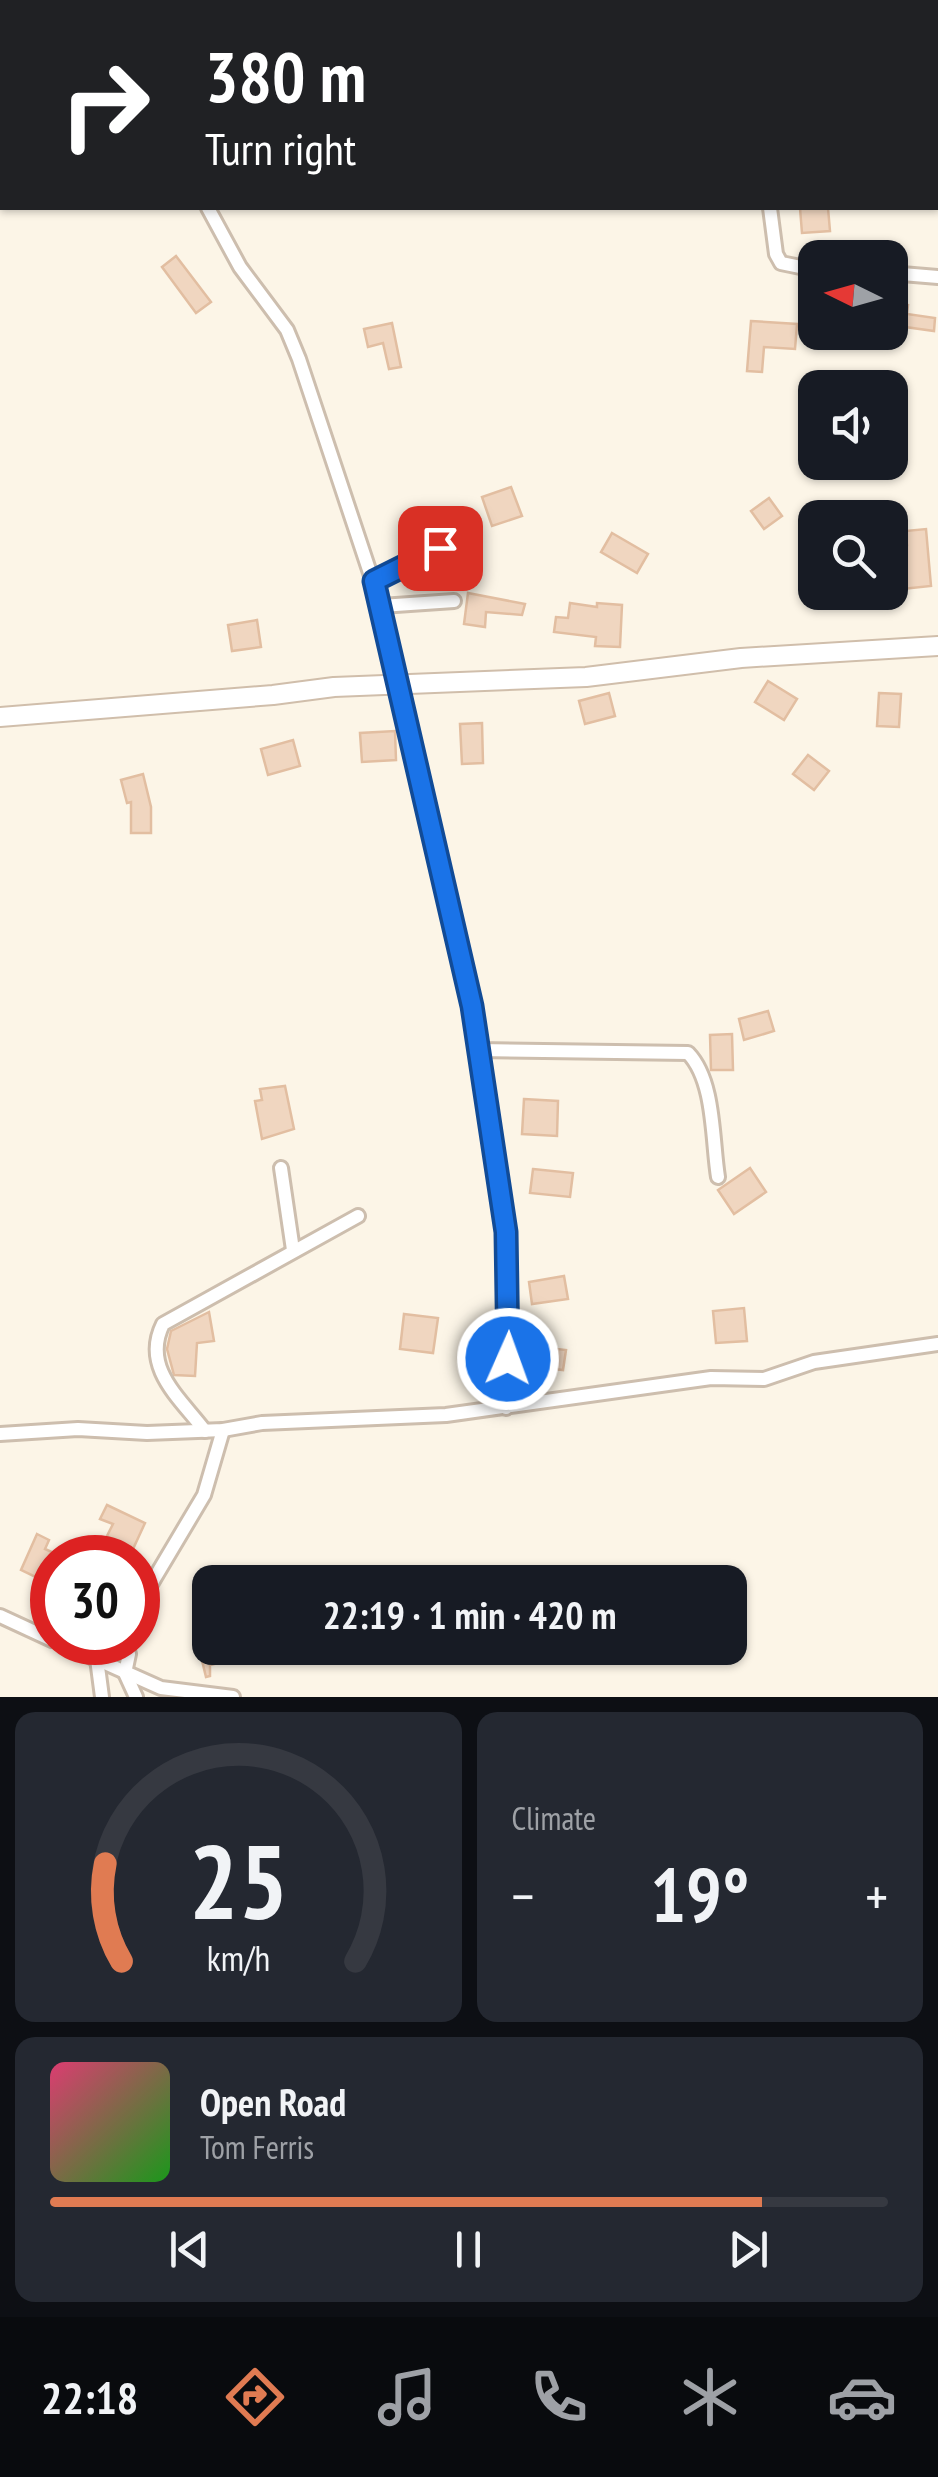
<!DOCTYPE html>
<meta charset="utf-8">
<style>
body{margin:0;font-family:"PT Sans Narrow",sans-serif;background:#242831;color:#f1f3f6;height:100vh;display:flex;flex-direction:column;font-size:38px;white-space:nowrap}
*{box-sizing:border-box;margin:0}
p{font-size:32px;color:#9ea1a6}
.icon{flex:none;width:55px;height:55px;fill:none;stroke:currentColor;stroke-width:2;stroke-linecap:round;stroke-linejoin:round}
.map{position:relative;height:1697px;overflow:hidden}
.sheet{display:flex;flex-direction:column;gap:15px;padding:15px;background:#0d0f14;flex:1}
.sheet>*{flex:none}
.banner{position:absolute;left:0px;top:0px;width:940px;height:210px;box-shadow:0 2px 8px #0004;background:#202124;color:#fff;overflow:hidden}
.needle{width:65px;rotate:275deg}
.buttons{position:absolute;left:798px;top:240px;display:grid;gap:20px}
.buttons a{display:grid;place-items:center;width:110px;height:110px;border-radius:20px;background:#171b24;box-shadow:0 2px 8px #0004;font-size:50px}
.speed{position:absolute;left:30px;top:1535px;display:flex;gap:20px;font-size:50px;font-weight:700;text-align:center}
.speed>*{display:grid;place-content:center;width:130px;height:130px;border-radius:50%;background:#171b24;box-shadow:0 2px 8px #0004;line-height:1}
.speed .limit{border:15px solid #d22;background:#fff;color:#111}
.pin{position:absolute;display:grid;place-items:center;width:85px;height:85px;color:#fff;margin:-42px;border-radius:20px;box-shadow:0 5px 15px #0006}
.me{position:absolute;width:110px;margin:-55px;rotate:2deg;stroke-linejoin:round;filter:drop-shadow(0 0 8px #0008)}
.turn{display:flex;align-items:center;gap:35px;height:210px;padding:0 40px;font-size:45px}
.turn .icon{width:130px;height:130px;stroke-width:2.5}
.turn b{display:block;font-size:70px;line-height:85px}
.big{font-size:75px;font-weight:800;line-height:1.1}
.sheet .widget{flex:1;display:flex;flex-direction:column;justify-content:center;gap:15px;min-width:0;padding:0 35px;border-radius:20px;background:#242831}
.sheet .dial{align-items:center;gap:0}
.dial svg{height:260px;overflow:visible;fill:none;stroke:#363941;stroke-width:7;stroke-linecap:round;text-anchor:middle}
.dial text{fill:#f1f3f6;stroke:none}
.song{display:flex;align-items:center;gap:30px}
.cover{width:120px;height:120px;border-radius:15px;background:linear-gradient(135deg,hsl(340 70% 55%),hsl(120 70% 35%))}
.played{height:10px;border-radius:5px;background:linear-gradient(90deg,#e07b52 85%,#363941 85%)}
.keys{display:flex;justify-content:space-around;direction:ltr}
.heat{display:flex;justify-content:space-between;align-items:center;font-size:55px;direction:ltr}
.sheet .tiles{flex:1;display:grid;gap:15px;grid-template-columns:1fr 1fr}
.widget:last-child{grid-column:span 2}
.trip{position:absolute;left:192px;top:1565px;width:555px;height:100px;border-radius:20px;background:#171b24;box-shadow:0 2px 8px #0004;font-weight:800;line-height:100px;text-align:center}
.tabs{display:flex;height:160px;justify-content:space-around;align-items:center;background:#090b0e;color:#9ea1a6}
.tabs .icon{width:70px;height:70px}
.tabs .current{color:#e07b52}
.tabs b{font-size:45px;color:#f1f3f6}
.map>svg:first-child{display:block}
.building{fill:#f0d6c0;stroke:#e2bea1;stroke-width:2.5}
.lines{fill:none;stroke-linecap:round;stroke-linejoin:round}
.street-casing{stroke:#cdbeae;stroke-width:18}
.secondary-casing{stroke:#d0beab;stroke-width:22}
.street{stroke:#fff;stroke-width:12}
.secondary{stroke:#fff;stroke-width:18}
.route-casing{stroke:#114b97;stroke-width:25}
.route{stroke:#1a73e8;stroke-width:18}
</style>
<div class="map">
<svg width="938" height="1697" viewBox="0 0 938 1697">
<rect width="100%" height="100%" fill="#fcf5e7"/>
<!-- building -->
<g class="building">
<path d="M 800,208 L 828,208 L 830,231 L 802,233 Z"/>
<path d="M 176,256 L 211,302 L 196,313 L 162,267 Z"/>
<path d="M 890,303 L 908,305 L 907,314 L 935,318 L 934,331 L 905,327 L 904,334 L 890,331 Z"/>
<path d="M 751,321 L 797,324 L 795,349 L 764,347 L 762,372 L 747,371 Z"/>
<path d="M 392,323 L 401,367 L 389,369 L 383,343 L 368,347 L 364,329 Z"/>
<path d="M 511,487 L 522,516 L 492,526 L 482,497 Z"/>
<path d="M 769,498 L 782,516 L 764,529 L 751,511 Z"/>
<path d="M 926,529 L 931,586 L 892,590 L 890,546 L 907,545 L 905,531 Z"/>
<path d="M 612,533 L 648,554 L 637,573 L 601,552 Z"/>
<path d="M 468,593 L 525,604 L 522,615 L 486,612 L 485,627 L 464,624 Z"/>
<path d="M 570,603 L 597,607 L 597,603 L 622,605 L 620,647 L 595,646 L 596,637 L 554,632 L 556,617 L 568,618 Z"/>
<path d="M 257,620 L 261,647 L 232,651 L 228,625 Z"/>
<path d="M 768,681 L 797,699 L 784,720 L 755,702 Z"/>
<path d="M 609,693 L 615,716 L 585,724 L 579,701 Z"/>
<path d="M 879,693 L 901,694 L 899,727 L 877,726 Z"/>
<path d="M 482,723 L 483,763 L 462,764 L 460,724 Z"/>
<path d="M 395,731 L 396,760 L 362,762 L 360,733 Z"/>
<path d="M 293,740 L 300,766 L 268,775 L 261,749 Z"/>
<path d="M 808,755 L 829,771 L 814,790 L 793,774 Z"/>
<path d="M 143,774 L 151,807 L 151,833 L 131,833 L 131,802 L 127,803 L 121,780 Z"/>
<path d="M 768,1011 L 774,1031 L 744,1040 L 739,1019 Z"/>
<path d="M 732,1034 L 733,1070 L 711,1070 L 710,1035 Z"/>
<path d="M 285,1086 L 294,1129 L 262,1139 L 255,1101 L 262,1100 L 260,1089 Z"/>
<path d="M 524,1099 L 558,1101 L 557,1136 L 522,1134 Z"/>
<path d="M 750,1168 L 766,1192 L 734,1214 L 718,1190 Z"/>
<path d="M 533,1169 L 573,1173 L 570,1197 L 530,1193 Z"/>
<path d="M 564,1276 L 568,1299 L 532,1304 L 529,1282 Z"/>
<path d="M 744,1308 L 747,1341 L 716,1343 L 713,1311 Z"/>
<path d="M 209,1312 L 214,1341 L 197,1343 L 195,1376 L 174,1375 L 167,1349 L 171,1331 Z"/>
<path d="M 404,1314 L 438,1318 L 433,1353 L 400,1349 Z"/>
<path d="M 531,1346 L 566,1350 L 563,1370 L 529,1366 Z"/>
<path d="M 107,1505 L 145,1523 L 133,1549 L 107,1536 L 113,1524 L 100,1519 Z"/>
<path d="M 37,1534 L 49,1540 L 45,1549 L 52,1552 L 52,1585 L 21,1570 Z"/>
<path d="M 210,1633 L 210,1648 L 264,1648 L 265,1652 L 210,1665 L 210,1676 L 206,1677 L 196,1636 Z"/>
</g>
<g class="lines">
<!-- street casing -->
<g class="street-casing">
<g id="street">
<path d="M 269,2 L 271,0"/>
<path d="M 498,2 L 508,0"/>
<path d="M 814,2 L 815,0"/>
<path d="M 0,189 L 2,188"/>
<path d="M 208,208 L 240,267 L 287,330 L 299,359 L 381,606 L 465,967 L 507,1231 L 510,1312 L 506,1408"/>
<path d="M 770,208 L 776,254 L 781,263 L 815,270"/>
<path d="M 890,273 L 938,277"/>
<path d="M 375,581 L 473,531"/>
<path d="M 381,606 L 454,601"/>
<path d="M 479,1050 L 688,1053 C 715,1081 712,1140 718,1177"/>
<path d="M 281,1168 L 293,1250"/>
<path d="M 205,1431 C 181,1399 141,1368 163,1324 L 358,1216"/>
<path d="M 0,1434 L 78,1429 L 147,1433 L 223,1430 L 262,1423 L 446,1415 L 711,1378 L 764,1379 L 814,1362 L 938,1344"/>
<path d="M 138,1606 L 204,1495 L 223,1430"/>
<path d="M 0,1616 L 52,1640"/>
<path d="M 58,1642 L 161,1688 L 233,1697"/>
<path d="M 125,1642 L 129,1654 L 125,1673 L 136,1697"/>
<path d="M 102,1697 L 97,1659 L 111,1642"/>
</g>
</g>
<!-- secondary casing -->
<g class="secondary-casing">
<path id="secondary" d="M 0,717 L 273,695 L 334,687 L 586,677 L 741,658 L 938,646"/>
</g>
<!-- street -->
<use href="#street" class="street"/>
<!-- secondary -->
<use href="#secondary" class="secondary"/>
</g>
<g class="lines">
<!-- route casing -->
<g class="route-casing">
<path id="route" d="M 440,548 L 374,581 L 472,1006 L 506,1232 L 508,1359"/>
</g>
<!-- route -->
<use href="#route" class="route"/>
</g>
</svg>
<div class="buttons">
<a><svg class="needle" viewBox="-14 -14 28 28"><path d="M0-13l5 13h-10z" fill="#e53935"/><path d="M0 13l5-13h-10z" fill="#9ea1a6"/></svg></a>
<a><svg class="icon" aria-label="sound" viewBox="0 0 24 24"><path d="M4 9h4l5-4v14l-5-4H4zM17 9q2 3 0 6"/></svg></a>
<a><svg class="icon" aria-label="search" viewBox="0 0 24 24"><circle cx="10" cy="10" r="6"/><path d="M15 15l6 6"/></svg></a>
</div>
<div class="speed"><div class="limit">30</div></div>
<div class="pin" style="left:440px;top:548px;background:#d93025"><svg class="icon" aria-label="arrive" viewBox="0 0 24 24"><path d="M6 21V4h12l-3 4 3 4H6"/></svg></div>
<svg class="me" style="left:508px;top:1359px" viewBox="-20 -20 40 40"><circle r="17" fill="#1a73e8" stroke="#fff" stroke-width="3"/><path d="M0-11L8 9 0 5-8 9z" fill="#fff"/></svg>
<div class="trip">22:19 · 1 min · 420 m</div>
<div class="banner">
<div class="turn"><svg class="icon" aria-label="right" viewBox="0 0 24 24"><path d="M7 20v-9h11M14 6l5 5-5 5"/></svg><div><b>380 m</b>Turn right</div></div>
</div>
</div>
<section class="sheet">
<div class="tiles">
<div class="widget dial"><svg viewBox="0 0 100 80">
<path d="M14 69A42 42 0 1 1 86 69"/>
<path d="M14 69A42 42 0 0 1 9 39" stroke="#e07b52"/>
<text x="50" y="56" font-size="32" font-weight="700">25</text>
<text x="50" y="72" font-size="11">km/h</text>
</svg></div>
<div class="widget"><p>Climate</p>
<div class="heat"><a>−</a><b class="big">19°</b><a>+</a></div>
</div>
<div class="widget">
<div class="song"><i class="cover"></i><div><b>Open Road</b><p>Tom Ferris</p></div></div>
<div class="played"></div>
<div class="keys"><svg class="icon" aria-label="previous" viewBox="0 0 24 24"><path d="M18 5L8 12l10 7zM5 5v14"/></svg><svg class="icon" aria-label="pause" viewBox="0 0 24 24"><path d="M8 5v14M16 5v14"/></svg><svg class="icon" aria-label="next" viewBox="0 0 24 24"><path d="M6 5l10 7-10 7zM19 5v14"/></svg></div>
</div>
</div>
</section>
<nav class="tabs">
<b>22:18</b>
<svg class="icon current" aria-label="directions" viewBox="0 0 24 24"><path d="M12 3l9 9-9 9-9-9zM9 14v-3h6M13 9l2 2-2 2"/></svg>
<svg class="icon" aria-label="music" viewBox="0 0 24 24"><path d="M9 18V5l10-2v13"/><circle cx="6" cy="18" r="3"/><circle cx="16" cy="16" r="3"/></svg>
<svg class="icon" aria-label="phone" viewBox="0 0 24 24"><path d="M5 4h4l2 5-3 2q2 4 5 5l2-3 5 2v4C11 20 4 13 5 4z"/></svg>
<svg class="icon" aria-label="climate" viewBox="0 0 24 24"><path d="M12 3v18M4 7l16 10M4 17L20 7"/></svg>
<svg class="icon" aria-label="car" viewBox="0 0 24 24"><path d="M5 17H2v-5l4-1 3-4h7l3 4 3 1v5h-3M9 17h6M6 11h13"/><circle cx="7" cy="17" r="2"/><circle cx="17" cy="17" r="2"/></svg>
</nav>
